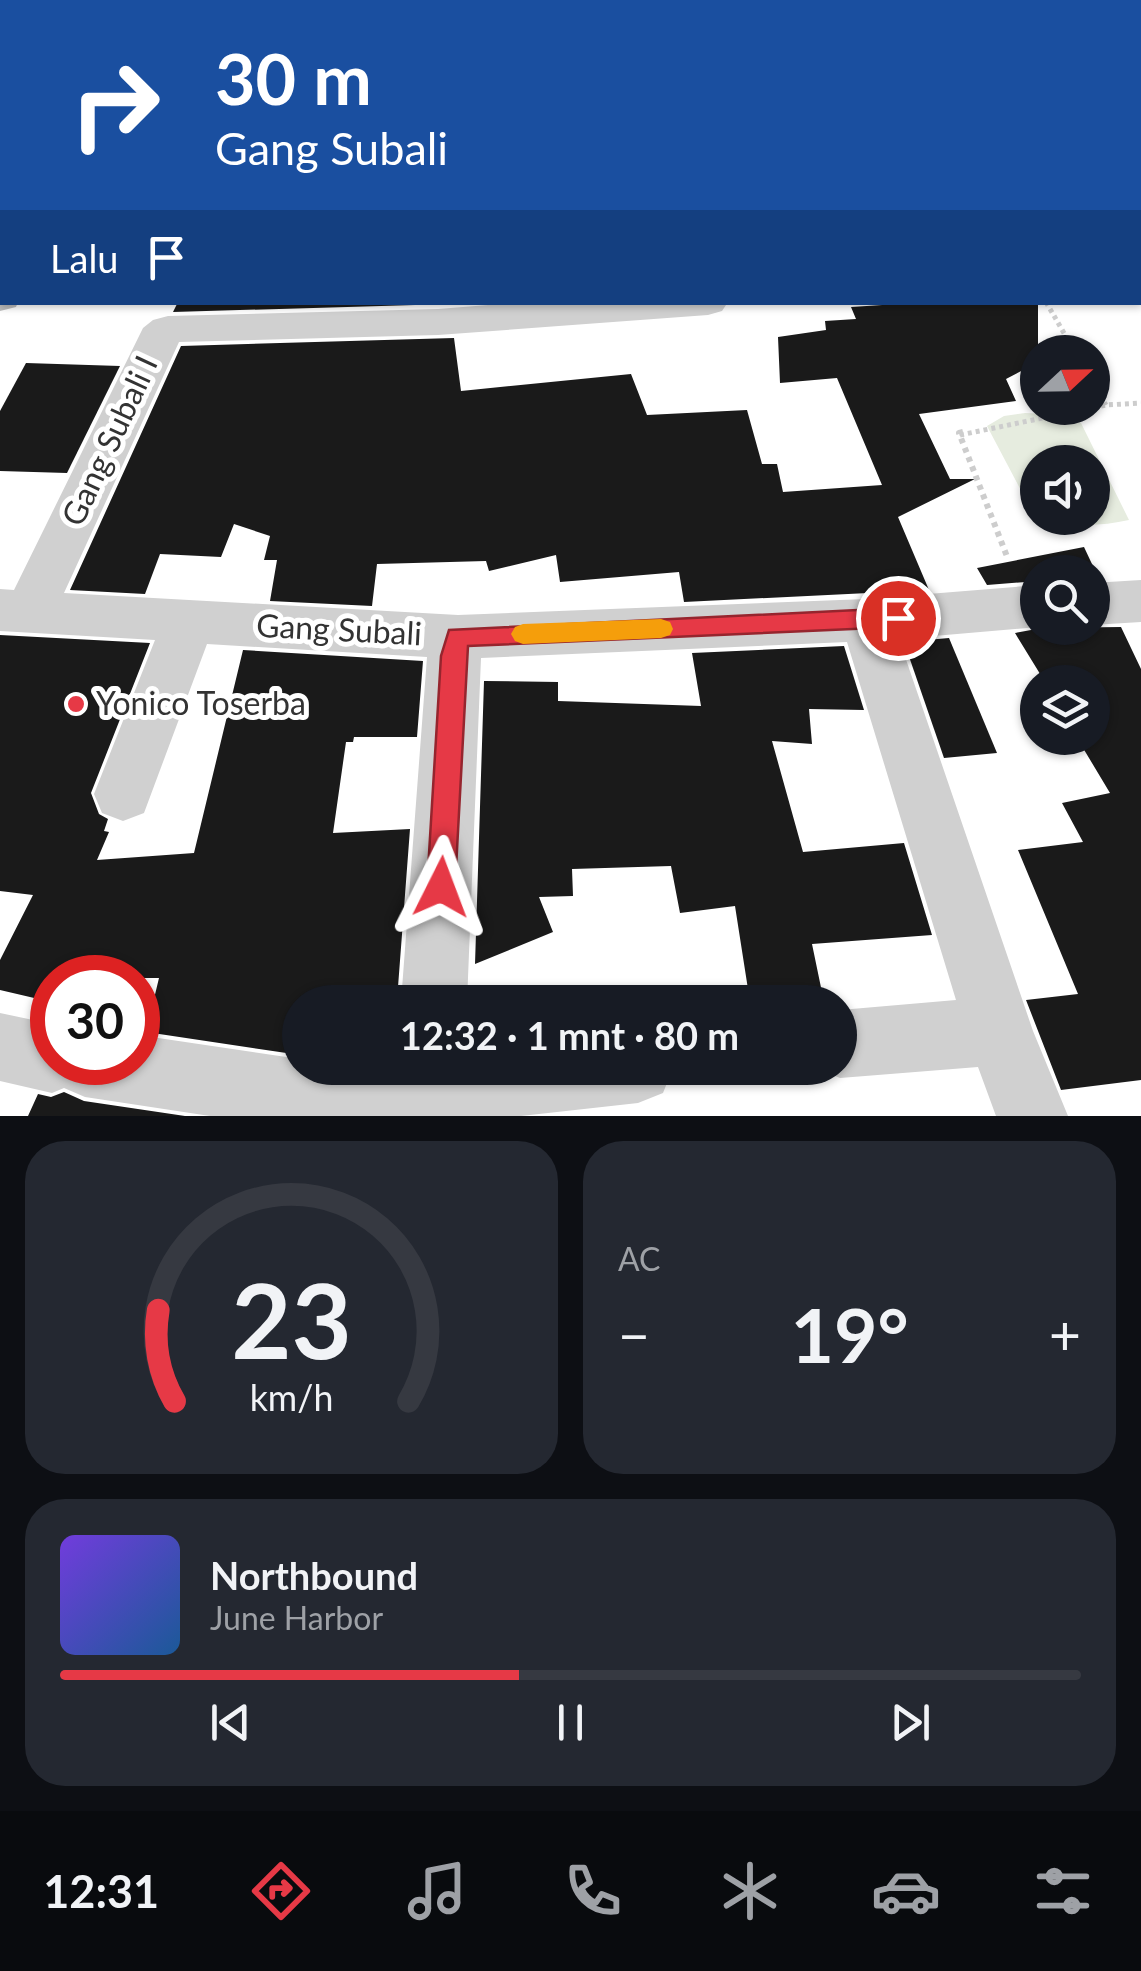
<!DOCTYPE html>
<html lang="id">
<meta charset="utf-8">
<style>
body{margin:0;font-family:Lato,sans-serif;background:#242831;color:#f1f3f6;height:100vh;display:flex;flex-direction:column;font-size:38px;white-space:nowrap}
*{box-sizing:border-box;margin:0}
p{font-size:32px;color:#9ea1a6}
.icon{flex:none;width:55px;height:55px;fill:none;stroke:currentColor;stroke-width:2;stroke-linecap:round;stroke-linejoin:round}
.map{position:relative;height:1116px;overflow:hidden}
.sheet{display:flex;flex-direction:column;gap:25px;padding:25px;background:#0d0f14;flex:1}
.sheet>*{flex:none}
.top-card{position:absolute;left:0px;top:0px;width:1142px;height:305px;box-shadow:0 2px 8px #0004;background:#1a4fa0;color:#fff;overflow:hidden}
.needle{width:65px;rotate:68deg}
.controls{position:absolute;left:1020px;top:335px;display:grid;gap:20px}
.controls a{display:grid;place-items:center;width:90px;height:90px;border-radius:50%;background:#171b24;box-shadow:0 2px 8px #0004;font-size:50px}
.speed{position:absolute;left:30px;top:955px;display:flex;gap:20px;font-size:50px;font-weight:700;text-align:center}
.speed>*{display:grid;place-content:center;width:130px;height:130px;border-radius:50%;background:#171b24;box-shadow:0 2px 8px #0004;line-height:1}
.speed .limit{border:15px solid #d22;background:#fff;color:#111}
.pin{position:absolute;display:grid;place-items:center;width:85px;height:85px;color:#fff;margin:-42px;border:5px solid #fff;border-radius:50%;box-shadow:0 2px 10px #0007}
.me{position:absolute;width:110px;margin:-55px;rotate:3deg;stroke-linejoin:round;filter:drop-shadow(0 0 8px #0008)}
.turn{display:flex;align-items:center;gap:35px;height:210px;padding:0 50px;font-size:45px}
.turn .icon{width:130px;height:130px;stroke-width:2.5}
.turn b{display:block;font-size:70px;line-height:85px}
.then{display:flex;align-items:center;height:95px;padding:0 50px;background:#0003;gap:20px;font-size:38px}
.big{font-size:75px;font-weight:700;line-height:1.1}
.sheet .card{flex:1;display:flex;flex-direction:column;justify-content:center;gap:15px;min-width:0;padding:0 35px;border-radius:40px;background:#242831}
.sheet .dial{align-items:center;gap:0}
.dial svg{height:260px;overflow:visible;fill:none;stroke:#363941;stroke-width:7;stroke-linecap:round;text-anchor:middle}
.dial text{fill:#f1f3f6;stroke:none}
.song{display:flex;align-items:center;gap:30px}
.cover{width:120px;height:120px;border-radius:15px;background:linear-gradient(135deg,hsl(260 70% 55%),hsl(210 70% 35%))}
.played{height:10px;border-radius:5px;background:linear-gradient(90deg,#e63946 45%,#363941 45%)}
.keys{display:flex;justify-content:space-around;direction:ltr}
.heat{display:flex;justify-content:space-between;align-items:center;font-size:55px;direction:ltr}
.sheet .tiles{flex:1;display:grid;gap:25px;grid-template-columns:1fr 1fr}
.card:last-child{grid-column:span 2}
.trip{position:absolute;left:282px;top:985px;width:575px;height:100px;border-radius:50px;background:#171b24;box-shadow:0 2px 8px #0004;font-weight:700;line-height:100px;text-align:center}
.tab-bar{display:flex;height:160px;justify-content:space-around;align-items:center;background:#090b0e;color:#9ea1a6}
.tab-bar .icon{width:70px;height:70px}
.tab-bar .on{color:#e63946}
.tab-bar b{font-size:45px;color:#f1f3f6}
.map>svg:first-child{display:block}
.green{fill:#e6ecdf;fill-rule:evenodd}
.building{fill:#1a1a1a}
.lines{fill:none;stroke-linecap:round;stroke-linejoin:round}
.path-far1{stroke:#cdcdcd;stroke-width:5;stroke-dasharray:4 4;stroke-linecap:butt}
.path{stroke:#cdcdcd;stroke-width:6;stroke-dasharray:5 5;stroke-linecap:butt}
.street{fill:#d0d0d0;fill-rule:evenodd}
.secondary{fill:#bdbdbd;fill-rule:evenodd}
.route{fill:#e63946;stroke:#96252e;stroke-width:2.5}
.slow{fill:#f59e0b}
.poi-dot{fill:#e63946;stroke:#fff;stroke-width:4}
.labels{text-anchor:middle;stroke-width:10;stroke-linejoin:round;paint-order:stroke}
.street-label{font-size:32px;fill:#333;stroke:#fff}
.poi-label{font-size:32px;fill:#333;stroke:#fff;text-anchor:start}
</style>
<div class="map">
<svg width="1141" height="1116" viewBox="0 0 1141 1116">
<rect width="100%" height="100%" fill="#fff"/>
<!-- green -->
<path class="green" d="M 1025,413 L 1069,415 L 1081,423 L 1129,520 C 1098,527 1066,527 1035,517 L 987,426 L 1004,416 ZM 1038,462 L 1092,462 L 1092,518 L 1038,518 Z"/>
<!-- building -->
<g class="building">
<path d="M 178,302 L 449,302 L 449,304 L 173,312 Z"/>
<path d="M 929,302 L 1038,302 L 1038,362 L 1006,379 L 1016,401 L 919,414 L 950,479 L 975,479 L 898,517 L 929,590 L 684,602 L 679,572 L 560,582 L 556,555 L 489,571 L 486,561 L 377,564 L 372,606 L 270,601 L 277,560 L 264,560 L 270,536 L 234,524 L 221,557 L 160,554 L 145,594 L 70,590 L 181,346 L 454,338 L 461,391 L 631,374 L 647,415 L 747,410 L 762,464 L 777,464 L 783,492 L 882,485 L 837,378 L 780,383 L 778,337 L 826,330 L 825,321 L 856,319 L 851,307 Z"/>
<path d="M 26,363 L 120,366 L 67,473 L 0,471 L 0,411 Z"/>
<path d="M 1084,547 L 1099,579 L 1092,579 L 1092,572 L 1038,572 L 1038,581 L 987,585 L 977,568 Z"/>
<path d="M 1121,627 L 1141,669 L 1141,1080 L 1061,1090 L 1026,1000 L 1078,994 L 1018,850 L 1083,842 L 1062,803 L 1110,793 L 1077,738 L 1092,738 L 1092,682 L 1045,682 L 1015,633 L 1042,628 Z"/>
<path d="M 0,635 L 150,643 L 91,793 L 99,814 L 108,819 L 104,831 L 109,832 L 97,860 L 194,853 L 243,650 L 423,661 L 417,737 L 354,737 L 353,742 L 346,742 L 333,833 L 410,829 L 397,1000 L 300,1002 L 300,1055 L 146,1032 L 159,978 L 52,978 L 47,1001 L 0,990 L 0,960 L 33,895 L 0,891 Z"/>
<path d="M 949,638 L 997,753 L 944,758 L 904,642 Z"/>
<path d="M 844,646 L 864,710 L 809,709 L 812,744 L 772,741 L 803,852 L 904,843 L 932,935 L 812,944 L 824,1002 L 750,1002 L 735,906 L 680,913 L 671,866 L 572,869 L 573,896 L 539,897 L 553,932 L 475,964 L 484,681 L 558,682 L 558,701 L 701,706 L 692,653 Z"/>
<path d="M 64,1092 L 84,1101 L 185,1116 L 28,1116 L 38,1094 L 51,1097 Z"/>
</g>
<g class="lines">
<!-- path-far1 -->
<g class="path-far1">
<path d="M 1046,302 L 1075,352"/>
<path d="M 1092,382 L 1106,405"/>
<path d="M 960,435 L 1106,405 L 1141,403"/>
</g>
<!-- path -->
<path class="path" d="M 963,432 L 959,433 L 1008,559"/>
<!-- street -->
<g class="street">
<path d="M 447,0 L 446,2 L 419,1 L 419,0 Z"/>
<path d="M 900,0 L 930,0 L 931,2 L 901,2 Z"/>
<path d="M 1057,0 L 1088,0 L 1089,2 L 1058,2 Z"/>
<rect x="0" y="28" width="2" height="18"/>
<rect x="1140" y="31" width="1" height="19"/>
<path d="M 2,74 L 2,94 L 0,95 L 0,75 Z"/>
<rect x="1140" y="203" width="1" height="23"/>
<rect x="0" y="257" width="2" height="24"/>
<path d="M 527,302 L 728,302 L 722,311 L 708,315 L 438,335 L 179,342 L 64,593 L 458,615 L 866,599 L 1038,585 L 1038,627 L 899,639 L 1033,1031 L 1068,1116 L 996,1116 L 978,1067 L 840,1078 L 816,1068 L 840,1068 L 840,1010 L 956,1000 L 847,642 L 481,658 L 467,1002 L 401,1002 L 427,657 L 207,644 L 144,813 L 123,821 L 102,813 L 94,794 L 155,640 L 0,631 L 0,589 L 14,590 L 143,328 L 153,320 L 168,316 L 438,309 Z"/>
<path d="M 1141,580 L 1141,622 L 1092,625 L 1092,583 Z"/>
<path d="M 0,1013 L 52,1024 L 52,1062 L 138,1062 L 138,1035 L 300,1059 L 300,1068 L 354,1068 L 404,1077 L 400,1068 L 673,1068 L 663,1093 L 638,1103 L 521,1116 L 210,1116 L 85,1097 L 64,1088 L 52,1093 L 0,1081 Z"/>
</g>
<!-- secondary -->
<path class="secondary" d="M 0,279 L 2,302 L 18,302 L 16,307 L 0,311 Z"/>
</g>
<!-- route -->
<path class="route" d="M 898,608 L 907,611 L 910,618 L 907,624 L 898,627 L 468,646 L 455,887 L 451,897 L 441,901 L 431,897 L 427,887 L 441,656 L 449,630 Z"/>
<!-- slow -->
<path class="slow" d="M 661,619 L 670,622 L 673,629 L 670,635 L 661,638 L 523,644 L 515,641 L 511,634 L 515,627 L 523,624 Z"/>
<!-- markers -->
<circle class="poi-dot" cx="76" cy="704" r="10"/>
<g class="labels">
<!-- street labels -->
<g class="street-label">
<text transform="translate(110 441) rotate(-65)" y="11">Gang Subali I</text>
<text transform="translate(339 630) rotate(3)" y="11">Gang Subali</text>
</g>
<!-- poi labels -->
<g class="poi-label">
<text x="96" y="715">Yonico Toserba</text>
</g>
</g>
</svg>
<div class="controls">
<a><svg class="needle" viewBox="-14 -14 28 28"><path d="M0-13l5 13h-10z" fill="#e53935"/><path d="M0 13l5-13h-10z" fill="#9ea1a6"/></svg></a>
<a><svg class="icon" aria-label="sound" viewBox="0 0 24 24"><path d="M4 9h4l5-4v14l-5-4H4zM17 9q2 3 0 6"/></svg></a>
<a><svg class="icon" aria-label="search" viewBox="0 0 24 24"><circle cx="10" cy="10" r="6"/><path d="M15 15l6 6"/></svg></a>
<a><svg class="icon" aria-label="layers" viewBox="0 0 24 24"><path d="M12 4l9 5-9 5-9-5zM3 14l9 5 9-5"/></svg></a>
</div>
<div class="speed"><div class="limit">30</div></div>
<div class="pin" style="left:898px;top:618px;background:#d93025"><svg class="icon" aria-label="arrive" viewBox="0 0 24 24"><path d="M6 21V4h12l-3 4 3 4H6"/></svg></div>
<svg class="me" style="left:441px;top:887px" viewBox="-20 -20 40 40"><path d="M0-17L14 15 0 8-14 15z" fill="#e63946" stroke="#fff" stroke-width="4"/></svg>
<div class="trip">12:32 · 1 mnt · 80 m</div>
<div class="top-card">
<div class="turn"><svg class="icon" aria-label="right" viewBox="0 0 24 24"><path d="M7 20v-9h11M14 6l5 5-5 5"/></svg><div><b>30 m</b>Gang Subali</div></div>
<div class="then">Lalu<svg class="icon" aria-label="arrive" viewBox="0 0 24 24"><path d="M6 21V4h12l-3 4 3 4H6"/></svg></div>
</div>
</div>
<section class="sheet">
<div class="tiles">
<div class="card dial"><svg viewBox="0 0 100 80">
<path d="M14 69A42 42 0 1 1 86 69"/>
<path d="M14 69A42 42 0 0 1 9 41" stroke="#e63946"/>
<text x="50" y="56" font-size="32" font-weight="700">23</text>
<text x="50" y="72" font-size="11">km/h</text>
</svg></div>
<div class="card"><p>AC</p>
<div class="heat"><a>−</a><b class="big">19°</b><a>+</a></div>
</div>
<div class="card">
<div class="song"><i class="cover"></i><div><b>Northbound</b><p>June Harbor</p></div></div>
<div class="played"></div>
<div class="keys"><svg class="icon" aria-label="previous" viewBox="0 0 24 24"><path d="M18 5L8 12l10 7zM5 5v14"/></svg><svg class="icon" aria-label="pause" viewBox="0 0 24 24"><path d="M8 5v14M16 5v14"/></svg><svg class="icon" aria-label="next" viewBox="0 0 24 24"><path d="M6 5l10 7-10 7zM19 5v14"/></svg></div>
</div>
</div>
</section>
<nav class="tab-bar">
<b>12:31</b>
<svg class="icon on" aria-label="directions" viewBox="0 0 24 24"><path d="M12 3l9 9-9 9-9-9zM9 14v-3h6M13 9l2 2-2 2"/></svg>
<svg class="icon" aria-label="music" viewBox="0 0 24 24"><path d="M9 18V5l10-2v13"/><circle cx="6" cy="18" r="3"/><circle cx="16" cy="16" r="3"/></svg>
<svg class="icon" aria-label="phone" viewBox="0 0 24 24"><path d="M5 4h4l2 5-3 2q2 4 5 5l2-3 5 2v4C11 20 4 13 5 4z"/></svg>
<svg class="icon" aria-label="climate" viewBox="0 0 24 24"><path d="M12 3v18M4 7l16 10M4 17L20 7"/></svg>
<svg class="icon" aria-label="car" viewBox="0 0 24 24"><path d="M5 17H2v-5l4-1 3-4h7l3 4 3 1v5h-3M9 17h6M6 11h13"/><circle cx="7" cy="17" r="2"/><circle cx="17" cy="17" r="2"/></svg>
<svg class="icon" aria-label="filters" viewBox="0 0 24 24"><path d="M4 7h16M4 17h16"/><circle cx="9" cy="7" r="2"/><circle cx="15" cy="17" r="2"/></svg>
</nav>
